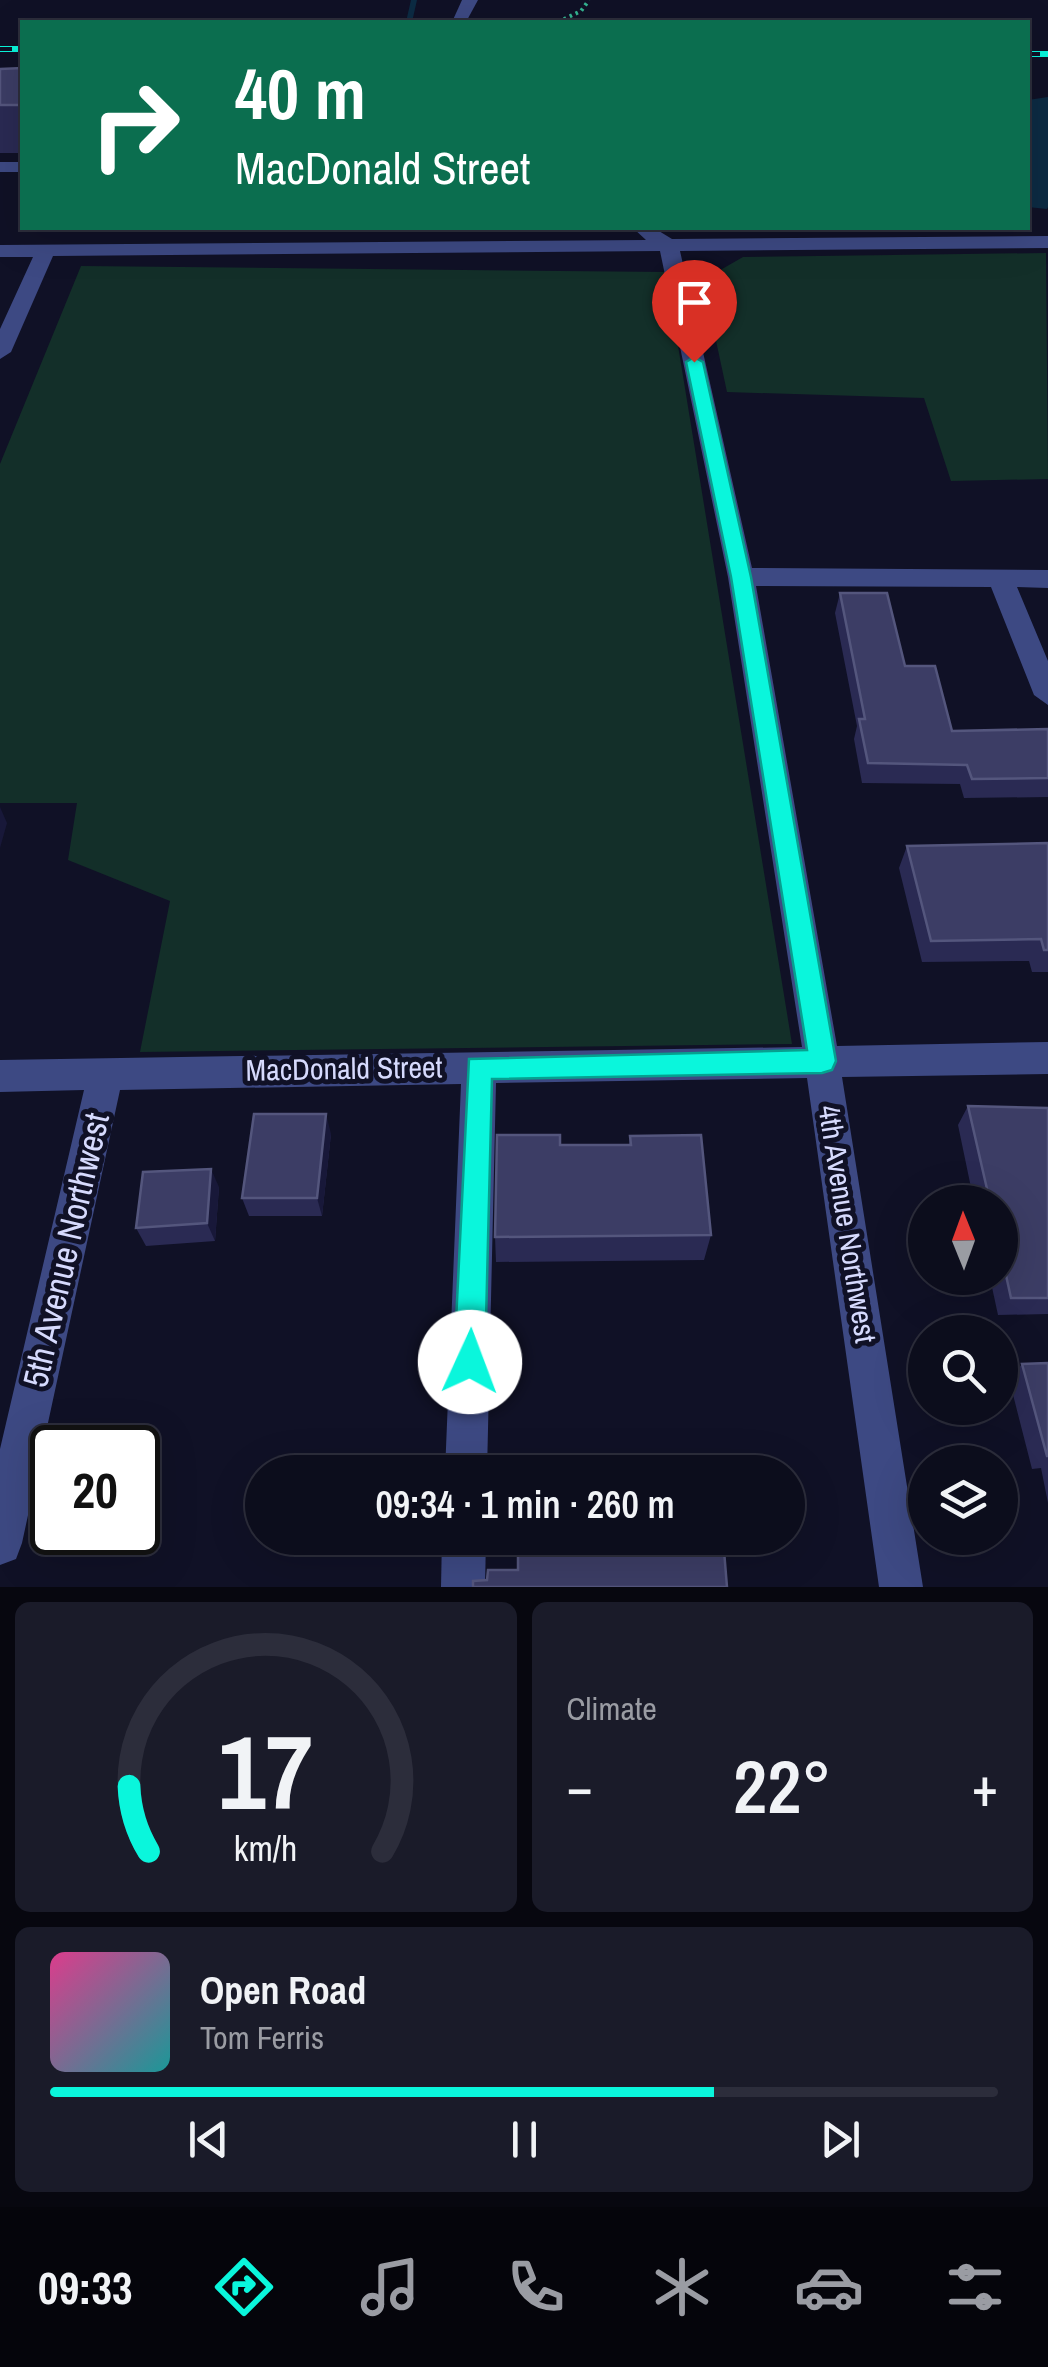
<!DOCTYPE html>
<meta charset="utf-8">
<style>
body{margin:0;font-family:"Archivo Narrow",sans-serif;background:#1a1b29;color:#f1f3f6;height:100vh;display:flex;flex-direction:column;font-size:38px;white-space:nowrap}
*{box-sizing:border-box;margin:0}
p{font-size:32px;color:#9a9ca3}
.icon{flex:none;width:55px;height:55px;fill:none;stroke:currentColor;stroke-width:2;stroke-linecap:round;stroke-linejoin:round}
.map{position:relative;height:1587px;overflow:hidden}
.sheet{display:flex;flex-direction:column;gap:15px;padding:15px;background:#07070f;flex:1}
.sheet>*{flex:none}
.top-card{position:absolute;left:20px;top:20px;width:1010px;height:210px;border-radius:0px;box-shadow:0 10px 40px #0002,0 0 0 2px #2c2d3b;background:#0b6e4f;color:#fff;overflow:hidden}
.needle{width:65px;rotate:359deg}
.fabs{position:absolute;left:908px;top:1185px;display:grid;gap:20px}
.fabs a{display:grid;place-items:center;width:110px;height:110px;border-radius:50%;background:#0c0d1c;box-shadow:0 10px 40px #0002,0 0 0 2px #2c2d3b;font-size:50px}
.speed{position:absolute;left:30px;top:1425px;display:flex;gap:20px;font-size:50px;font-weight:700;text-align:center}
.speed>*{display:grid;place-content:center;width:130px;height:130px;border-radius:50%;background:#0c0d1c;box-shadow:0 10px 40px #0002,0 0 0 2px #2c2d3b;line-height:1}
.speed .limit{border:5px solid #111;border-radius:15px;background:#fff;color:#111}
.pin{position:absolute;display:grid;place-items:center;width:85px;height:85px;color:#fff;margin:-102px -42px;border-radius:50% 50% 50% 0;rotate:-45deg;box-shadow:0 0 10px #0007}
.pin .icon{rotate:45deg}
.me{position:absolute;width:110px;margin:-55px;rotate:2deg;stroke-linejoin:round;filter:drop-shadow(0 0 8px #0008)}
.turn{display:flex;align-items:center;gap:35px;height:210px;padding:0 50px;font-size:45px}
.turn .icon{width:130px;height:130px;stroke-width:2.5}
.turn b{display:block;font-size:70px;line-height:85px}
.big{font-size:75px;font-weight:600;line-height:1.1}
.sheet .card{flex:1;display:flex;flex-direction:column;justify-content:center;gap:15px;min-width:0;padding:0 35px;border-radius:15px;background:#1a1b29}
.sheet .dial{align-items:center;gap:0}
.dial svg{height:260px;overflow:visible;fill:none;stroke:#2c2d3b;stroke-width:7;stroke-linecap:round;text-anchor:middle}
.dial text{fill:#f1f3f6;stroke:none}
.song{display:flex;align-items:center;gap:30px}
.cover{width:120px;height:120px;border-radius:15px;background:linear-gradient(135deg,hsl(330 70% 55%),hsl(180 70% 35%))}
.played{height:10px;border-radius:5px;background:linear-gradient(90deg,#0af6dc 70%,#2c2d3b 70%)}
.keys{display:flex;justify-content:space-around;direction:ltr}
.heat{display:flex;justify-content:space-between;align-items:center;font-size:55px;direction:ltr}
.sheet .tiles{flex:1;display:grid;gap:15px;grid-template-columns:1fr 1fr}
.card:last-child{grid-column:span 2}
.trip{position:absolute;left:245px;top:1455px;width:560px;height:100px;border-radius:50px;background:#0c0d1c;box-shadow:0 10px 40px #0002,0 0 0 2px #2c2d3b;font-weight:600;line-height:100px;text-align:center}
.dock{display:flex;height:160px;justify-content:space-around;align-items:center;background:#05050b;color:#9a9ca3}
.dock .icon{width:70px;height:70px}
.dock .selected{color:#0af6dc}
.dock b{font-size:45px;color:#f1f3f6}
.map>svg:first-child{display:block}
.green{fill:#132f29}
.water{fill:#0c2b43}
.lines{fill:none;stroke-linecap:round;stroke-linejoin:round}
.stream{fill:#0c2b43;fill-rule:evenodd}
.path{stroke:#34b491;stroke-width:4;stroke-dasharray:2.5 4;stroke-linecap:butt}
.minor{fill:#3d4983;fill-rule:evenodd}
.rail-casing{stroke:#0af6dc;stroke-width:6}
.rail{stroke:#101126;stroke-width:4;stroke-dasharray:12;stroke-linecap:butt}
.wall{fill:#2a2a53}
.shaded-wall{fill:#181839}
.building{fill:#3c3d65;stroke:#54567d;stroke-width:2.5}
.route{fill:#0af6dc;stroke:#06a08f;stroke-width:2.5}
.labels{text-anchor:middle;stroke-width:10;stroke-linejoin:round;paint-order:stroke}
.street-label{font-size:30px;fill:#d6dafd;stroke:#101126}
.near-street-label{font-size:35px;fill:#d6dafd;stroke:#101126}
</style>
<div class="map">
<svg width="1048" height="1587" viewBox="0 0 1048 1587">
<rect width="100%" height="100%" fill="#101126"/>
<!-- green -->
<g class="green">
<path d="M 1046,253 L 1048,479 L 951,481 L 924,398 L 727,392 L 703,280 L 743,257 Z"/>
<path d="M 81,266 L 666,272 L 792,1044 L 140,1052 L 170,901 L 68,860 L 77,803 L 0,803 L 0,464 Z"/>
</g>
<!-- water -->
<path class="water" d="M 1048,97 L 1048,207 L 1047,209 L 1028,207 L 1028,100 Z"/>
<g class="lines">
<!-- stream -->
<path class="stream" d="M 411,0 L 417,0 L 412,22 L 406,22 Z"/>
<!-- path -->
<path class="path" d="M 558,22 L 581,11 L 589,0"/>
<!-- minor -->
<g class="minor">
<path d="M 462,0 L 478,0 L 466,22 L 452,22 Z"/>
<rect x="0" y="162" width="22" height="10"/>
<path d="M 633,228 L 654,228 L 672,239 L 1048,236 L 1048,248 L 680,251 L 752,568 L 1048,570 L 1048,588 L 1017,587 L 1048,661 L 1048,705 L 1034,695 L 991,587 L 756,586 L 837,1046 L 1048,1042 L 1048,1074 L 842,1077 L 923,1587 L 879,1587 L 807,1078 L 496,1083 L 487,1472 L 445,1472 L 461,1084 L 120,1090 L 22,1543 L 16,1559 L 0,1565 L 0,1449 L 84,1090 L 0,1092 L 0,1060 L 802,1047 L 728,577 L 660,251 L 53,256 L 11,352 L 0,359 L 0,329 L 33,257 L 0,257 L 0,245 L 646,240 Z"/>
<path d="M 442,1538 L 486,1538 L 485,1587 L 441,1587 Z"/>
</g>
<!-- rail casing -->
<g class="rail-casing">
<g id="rail">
<path d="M 0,49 L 22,49"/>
<path d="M 1028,54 L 1048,54"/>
</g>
</g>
<!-- rail -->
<use href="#rail" class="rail"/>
</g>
<!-- wall -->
<g class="wall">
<path d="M 22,68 L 22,153 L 0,153 L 0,69 Z"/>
<path d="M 840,593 L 905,666 L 952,731 L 1048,729 L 1048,797 L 964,798 L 960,784 L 862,783 L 854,739 L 857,726 L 835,613 Z"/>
<path d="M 1048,843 L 1048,972 L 1032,972 L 1029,961 L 922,962 L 899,868 L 907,846 Z"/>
<path d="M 968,1106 L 1048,1108 L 1048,1314 L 998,1315 L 990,1278 L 1000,1278 L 1000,1202 L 974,1202 L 958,1125 Z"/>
<path d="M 331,1134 L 322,1216 L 249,1216 L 242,1198 Z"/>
<path d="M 630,1136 L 711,1235 L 704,1260 L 496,1262 L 495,1237 L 560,1145 L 629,1145 Z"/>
<path d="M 219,1187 L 215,1241 L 146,1246 L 136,1228 Z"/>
<path d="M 1048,1363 L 1048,1503 L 1041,1468 L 1032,1469 L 1009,1379 L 1022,1364 Z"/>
</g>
<!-- shaded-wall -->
<g class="shaded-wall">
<path d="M 0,807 L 7,823 L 0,848 Z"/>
<path d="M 326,1114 L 331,1134 L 322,1216 L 317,1198 Z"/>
<path d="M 211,1169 L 219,1187 L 215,1241 L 207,1223 Z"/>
</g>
<!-- building -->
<g class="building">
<path d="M 22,68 L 22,105 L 0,105 L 0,69 Z"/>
<path d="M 840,593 L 887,593 L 905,666 L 935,666 L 952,731 L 1048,729 L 1048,778 L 972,779 L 967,765 L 868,763 L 859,719 L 865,719 Z"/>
<path d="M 1048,843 L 1048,950 L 1044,950 L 1041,939 L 931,941 L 907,846 Z"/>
<path d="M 968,1106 L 1048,1108 L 1048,1298 L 1011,1298 L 1000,1248 L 1000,1202 L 990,1202 Z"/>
<path d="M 254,1114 L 326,1114 L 317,1198 L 242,1198 Z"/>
<path d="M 497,1135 L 560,1135 L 560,1145 L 631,1145 L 630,1136 L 701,1135 L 711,1235 L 495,1237 Z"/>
<path d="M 211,1169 L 207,1223 L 136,1228 L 143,1172 Z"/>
<path d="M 1048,1363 L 1048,1456 L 1047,1456 L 1022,1364 Z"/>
<path d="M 602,1538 L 723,1538 L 727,1587 L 473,1587 L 473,1581 L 487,1580 L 488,1570 L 518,1570 L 518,1548 L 603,1548 Z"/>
</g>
<!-- route -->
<path class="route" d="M 694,357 L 703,362 L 751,577 L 836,1061 L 832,1070 L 822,1073 L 492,1079 L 485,1362 L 480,1373 L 470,1377 L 459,1373 L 454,1362 L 469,1059 L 807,1050 L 731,577 L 686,362 Z"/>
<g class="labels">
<!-- street labels -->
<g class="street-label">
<text transform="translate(344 1069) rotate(-1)" y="10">MacDonald Street</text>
<text transform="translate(847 1224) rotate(81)" y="10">4th Avenue Northwest</text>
</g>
<!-- near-street labels -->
<g class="near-street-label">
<text transform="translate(66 1250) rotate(-77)" y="12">5th Avenue Northwest</text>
</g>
</g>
</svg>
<div class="fabs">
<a><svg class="needle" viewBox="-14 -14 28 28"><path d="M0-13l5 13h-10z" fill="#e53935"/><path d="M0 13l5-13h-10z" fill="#9a9ca3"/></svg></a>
<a><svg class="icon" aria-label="search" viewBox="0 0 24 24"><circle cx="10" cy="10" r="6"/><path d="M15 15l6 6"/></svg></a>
<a><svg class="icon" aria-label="layers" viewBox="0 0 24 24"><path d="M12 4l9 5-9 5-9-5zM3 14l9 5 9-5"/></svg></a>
</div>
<div class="speed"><div class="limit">20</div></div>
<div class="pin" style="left:694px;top:362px;background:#d93025"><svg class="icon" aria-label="arrive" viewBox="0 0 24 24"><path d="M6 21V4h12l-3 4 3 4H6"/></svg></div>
<svg class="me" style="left:470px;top:1362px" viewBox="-20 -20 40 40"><circle r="19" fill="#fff"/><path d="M0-13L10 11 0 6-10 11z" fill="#0af6dc"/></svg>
<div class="trip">09:34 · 1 min · 260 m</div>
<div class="top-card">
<div class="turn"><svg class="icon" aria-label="right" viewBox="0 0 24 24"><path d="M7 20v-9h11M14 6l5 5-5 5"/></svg><div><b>40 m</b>MacDonald Street</div></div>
</div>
</div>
<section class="sheet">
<div class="tiles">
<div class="card dial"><svg viewBox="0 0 100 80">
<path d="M14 69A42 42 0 1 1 86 69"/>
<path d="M14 69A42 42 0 0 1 8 49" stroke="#0af6dc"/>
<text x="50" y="56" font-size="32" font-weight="700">17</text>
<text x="50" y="72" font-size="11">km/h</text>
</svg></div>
<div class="card"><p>Climate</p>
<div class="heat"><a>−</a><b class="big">22°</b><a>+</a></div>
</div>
<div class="card">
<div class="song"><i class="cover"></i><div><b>Open Road</b><p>Tom Ferris</p></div></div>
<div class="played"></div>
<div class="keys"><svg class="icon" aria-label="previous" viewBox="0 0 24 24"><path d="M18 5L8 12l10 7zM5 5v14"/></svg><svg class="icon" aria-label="pause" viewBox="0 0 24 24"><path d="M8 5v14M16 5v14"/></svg><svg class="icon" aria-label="next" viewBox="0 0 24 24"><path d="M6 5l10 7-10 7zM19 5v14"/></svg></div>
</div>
</div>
</section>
<nav class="dock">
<b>09:33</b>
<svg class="icon selected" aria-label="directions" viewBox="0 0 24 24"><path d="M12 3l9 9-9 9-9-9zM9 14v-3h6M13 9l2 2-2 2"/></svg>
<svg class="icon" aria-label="music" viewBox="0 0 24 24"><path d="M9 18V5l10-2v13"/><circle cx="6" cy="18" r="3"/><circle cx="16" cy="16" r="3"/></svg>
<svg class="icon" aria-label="phone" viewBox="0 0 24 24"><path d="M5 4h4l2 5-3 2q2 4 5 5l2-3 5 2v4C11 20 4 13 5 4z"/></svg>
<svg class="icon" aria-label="climate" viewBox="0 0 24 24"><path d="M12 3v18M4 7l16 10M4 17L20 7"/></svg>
<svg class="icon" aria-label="car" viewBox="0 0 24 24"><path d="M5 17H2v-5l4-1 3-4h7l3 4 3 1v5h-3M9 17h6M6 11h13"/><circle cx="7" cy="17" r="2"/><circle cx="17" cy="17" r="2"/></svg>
<svg class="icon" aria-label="filters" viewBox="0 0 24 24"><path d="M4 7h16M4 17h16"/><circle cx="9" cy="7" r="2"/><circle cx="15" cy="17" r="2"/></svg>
</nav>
